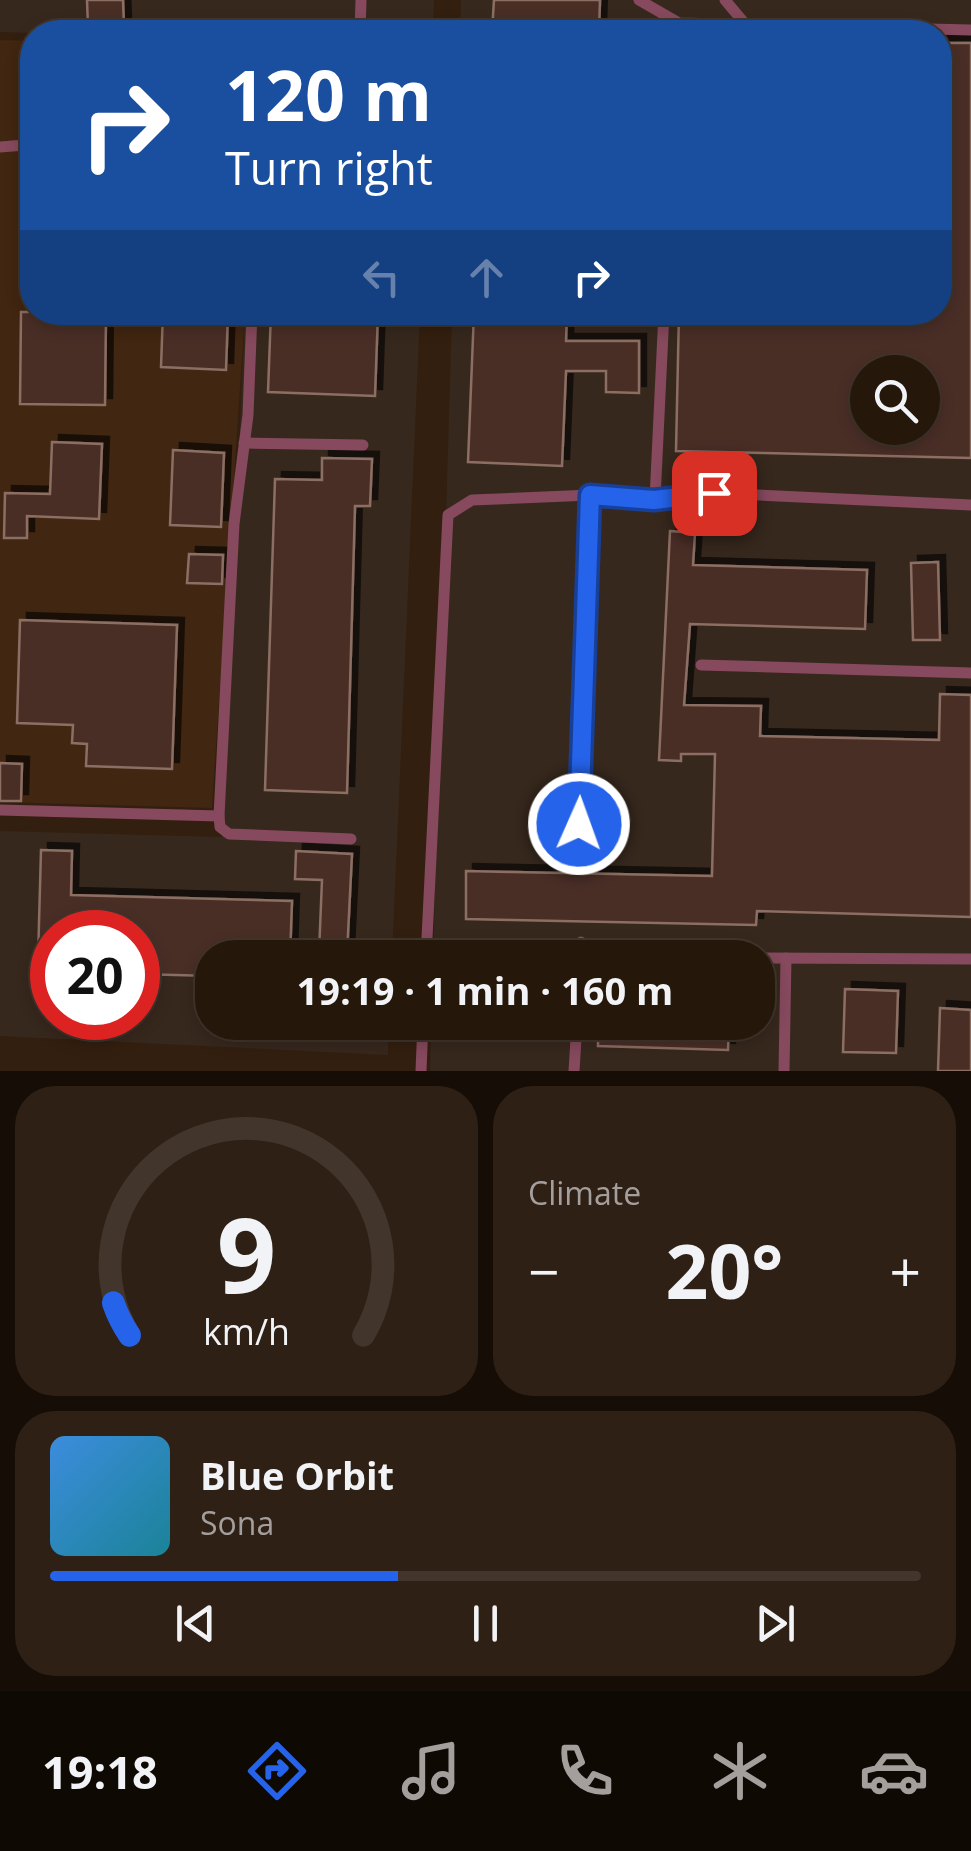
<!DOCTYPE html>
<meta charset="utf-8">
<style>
body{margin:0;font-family:"Open Sans",sans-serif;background:#2e2014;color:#f1f3f6;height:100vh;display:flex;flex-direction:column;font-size:38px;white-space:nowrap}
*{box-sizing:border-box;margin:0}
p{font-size:32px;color:#a49f9d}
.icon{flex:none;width:55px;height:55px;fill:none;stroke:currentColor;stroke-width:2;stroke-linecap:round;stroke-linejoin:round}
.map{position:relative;height:1071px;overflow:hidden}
.panel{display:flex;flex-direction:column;gap:15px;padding:15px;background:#150d06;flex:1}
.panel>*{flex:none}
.banner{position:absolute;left:20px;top:20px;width:932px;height:305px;border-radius:40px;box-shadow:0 5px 15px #0003,0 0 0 2px #42362c;background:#1a4fa0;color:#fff;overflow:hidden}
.tools{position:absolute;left:850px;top:355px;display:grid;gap:20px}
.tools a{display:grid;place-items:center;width:90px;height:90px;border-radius:50%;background:#26170b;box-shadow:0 5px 15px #0003,0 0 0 2px #42362c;font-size:50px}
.speed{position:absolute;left:30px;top:910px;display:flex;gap:20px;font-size:50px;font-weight:700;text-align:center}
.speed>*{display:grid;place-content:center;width:130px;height:130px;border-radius:50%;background:#26170b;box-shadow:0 5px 15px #0003,0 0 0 2px #42362c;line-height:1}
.speed .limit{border:15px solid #d22;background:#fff;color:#111}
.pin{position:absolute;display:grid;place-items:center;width:85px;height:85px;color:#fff;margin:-42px;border-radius:20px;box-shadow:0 5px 15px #0006}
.me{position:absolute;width:110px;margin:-55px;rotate:2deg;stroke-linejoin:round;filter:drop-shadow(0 0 8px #0008)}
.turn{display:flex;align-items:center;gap:35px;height:210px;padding:0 40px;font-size:45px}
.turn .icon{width:130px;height:130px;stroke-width:2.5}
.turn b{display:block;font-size:70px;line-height:85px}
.lanes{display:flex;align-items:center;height:95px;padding:0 40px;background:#0003;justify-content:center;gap:50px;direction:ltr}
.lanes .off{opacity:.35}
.big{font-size:75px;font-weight:700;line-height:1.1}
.panel .widget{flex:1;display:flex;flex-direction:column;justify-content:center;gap:15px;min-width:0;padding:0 35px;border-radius:40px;background:#2e2014}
.panel .dial{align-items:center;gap:0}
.dial svg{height:260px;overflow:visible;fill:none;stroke:#42362c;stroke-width:7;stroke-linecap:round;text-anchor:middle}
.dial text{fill:#f1f3f6;stroke:none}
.song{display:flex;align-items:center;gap:30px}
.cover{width:120px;height:120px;border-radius:15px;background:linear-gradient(135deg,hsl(210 70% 55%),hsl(190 70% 35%))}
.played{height:10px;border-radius:5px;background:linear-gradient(90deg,#2563eb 40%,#42362c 40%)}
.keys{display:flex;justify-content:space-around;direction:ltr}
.heat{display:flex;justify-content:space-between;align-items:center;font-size:55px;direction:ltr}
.panel .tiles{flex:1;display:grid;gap:15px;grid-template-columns:1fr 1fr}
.widget:last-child{grid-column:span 2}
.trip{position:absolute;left:195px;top:940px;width:580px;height:100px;border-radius:40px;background:#26170b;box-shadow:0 5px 15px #0003,0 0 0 2px #42362c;font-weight:700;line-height:100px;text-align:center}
.tab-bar{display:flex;height:160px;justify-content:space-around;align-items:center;background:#0f0904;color:#a49f9d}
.tab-bar .icon{width:70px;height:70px}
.tab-bar .selected{color:#2563eb}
.tab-bar b{font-size:45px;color:#f1f3f6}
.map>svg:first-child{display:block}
.built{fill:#412611}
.industrial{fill:#37281d;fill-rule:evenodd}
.building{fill:#482e26;stroke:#8c6e64;stroke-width:2.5;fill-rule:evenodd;filter:url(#shadow)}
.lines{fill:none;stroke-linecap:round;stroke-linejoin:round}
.lane{stroke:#86495d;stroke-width:11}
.route-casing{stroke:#184099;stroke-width:25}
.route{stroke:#2563eb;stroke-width:18}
</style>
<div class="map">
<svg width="971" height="1071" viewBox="0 0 971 1071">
<defs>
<filter id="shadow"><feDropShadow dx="7" dy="-7" stdDeviation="0" flood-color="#0009"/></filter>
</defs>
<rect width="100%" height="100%" fill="#331f0f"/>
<!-- built -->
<path class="built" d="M 0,40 L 32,41 L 32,312 L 245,313 L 212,808 L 0,802 Z"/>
<!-- industrial -->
<g class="industrial">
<path d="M 0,0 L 434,0 L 433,32 L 32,33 L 0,32 Z"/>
<path d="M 461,0 L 971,0 L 971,1071 L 430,1071 L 431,1023 L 758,1022 L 758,958 L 433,957 L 452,313 L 940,312 L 940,32 L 460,32 ZM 868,372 L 922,372 L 922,428 L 868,428 Z"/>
<path d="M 245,313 L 420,313 L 392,957 L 212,958 L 212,1022 L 389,1023 L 388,1055 L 0,1036 L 0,831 L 222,837 ZM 52,932 L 138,932 L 138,1018 L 52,1018 Z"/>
</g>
<!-- building -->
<g class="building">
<path d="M 87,0 L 123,0 L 124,26 L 88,27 Z"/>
<path d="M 494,0 L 600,0 L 599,32 L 492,32 Z"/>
<path d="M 940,43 L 971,43 L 971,458 L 676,451 L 679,312 L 940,312 ZM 868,372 L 922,372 L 922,428 L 868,428 Z"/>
<path d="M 21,312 L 106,312 L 105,405 L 20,404 Z"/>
<path d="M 163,312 L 228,312 L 226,370 L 161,367 Z"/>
<path d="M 271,312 L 378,312 L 375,396 L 268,392 Z"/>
<path d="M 474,312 L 567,312 L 566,341 L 639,341 L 639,393 L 606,392 L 606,371 L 566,371 L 562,466 L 468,462 Z"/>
<path d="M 52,442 L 102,444 L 99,519 L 27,516 L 27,538 L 4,538 L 5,493 L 50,494 Z"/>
<path d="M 173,450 L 224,453 L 221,527 L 170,525 Z"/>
<path d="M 322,458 L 372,459 L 370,506 L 355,506 L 347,793 L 265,790 L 275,479 L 322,480 Z"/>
<path d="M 670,531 L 695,533 L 693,565 L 867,570 L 865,629 L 690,624 L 684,705 L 761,706 L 760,736 L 939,740 L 940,694 L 971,695 L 971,917 L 757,911 L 756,925 L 466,919 L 466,871 L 712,876 L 715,754 L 681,754 L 681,761 L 659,760 Z"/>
<path d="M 189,554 L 223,555 L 222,584 L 187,583 Z"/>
<path d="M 938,562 L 940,640 L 913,640 L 911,563 Z"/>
<path d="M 20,620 L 177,625 L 172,769 L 86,766 L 87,744 L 72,743 L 73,725 L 17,723 Z"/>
<path d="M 0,763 L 22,764 L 21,801 L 0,801 Z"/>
<path d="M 41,850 L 72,851 L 71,895 L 292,901 L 290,958 L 212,958 L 212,976 L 138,974 L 138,932 L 52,932 L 52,996 L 37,996 Z"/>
<path d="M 296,851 L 352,854 L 347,954 L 319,953 L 322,880 L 295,879 Z"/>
<path d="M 845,989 L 898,991 L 896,1053 L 843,1052 Z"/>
<path d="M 940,1008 L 971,1010 L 971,1071 L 938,1071 Z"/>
<path d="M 643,1022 L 729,1022 L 728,1050 L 598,1046 L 598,1028 L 643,1029 Z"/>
</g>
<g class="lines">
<!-- lane -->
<g class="lane">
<path d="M 639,0 L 679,23 L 971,30"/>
<path d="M 725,0 L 746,25"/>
<path d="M 360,32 L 361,0"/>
<path d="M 0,147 L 25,145 L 32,137"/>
<path d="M 244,443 L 363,445"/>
<path d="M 655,499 L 664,312"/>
<path d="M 701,665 L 971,673"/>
<path d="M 0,810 L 219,816 L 234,524 L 248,415 L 252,312"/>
<path d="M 219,816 L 220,827 L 229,834 L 351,839"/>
<path d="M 578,861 L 591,495"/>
<path d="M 696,957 L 726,958"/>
<path d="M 426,958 L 448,515 L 472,500 L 591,495 L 655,499 L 715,493 L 971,505"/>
<path d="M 580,958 L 581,942"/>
<path d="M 758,958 L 971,959"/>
<path d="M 421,1071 L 423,1022"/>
<path d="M 574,1071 L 577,1022"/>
<path d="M 784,1071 L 786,958"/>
</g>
</g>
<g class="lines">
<!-- route casing -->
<g class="route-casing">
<path id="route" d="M 579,824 L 590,495 L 654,500 L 714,493"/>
</g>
<!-- route -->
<use href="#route" class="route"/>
</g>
</svg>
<div class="tools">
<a><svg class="icon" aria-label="search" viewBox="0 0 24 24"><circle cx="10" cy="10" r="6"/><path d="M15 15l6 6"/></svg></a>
</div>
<div class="speed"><div class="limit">20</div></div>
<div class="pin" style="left:714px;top:493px;background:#d93025"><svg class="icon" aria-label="arrive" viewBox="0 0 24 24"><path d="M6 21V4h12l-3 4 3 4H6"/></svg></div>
<svg class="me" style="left:579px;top:824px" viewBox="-20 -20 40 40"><circle r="17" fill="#2563eb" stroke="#fff" stroke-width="3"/><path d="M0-11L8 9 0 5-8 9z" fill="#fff"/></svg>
<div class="trip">19:19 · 1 min · 160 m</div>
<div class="banner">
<div class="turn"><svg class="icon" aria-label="right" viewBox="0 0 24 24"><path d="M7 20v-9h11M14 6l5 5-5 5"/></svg><div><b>120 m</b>Turn right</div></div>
<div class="lanes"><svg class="icon off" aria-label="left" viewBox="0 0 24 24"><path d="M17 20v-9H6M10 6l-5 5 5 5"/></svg><svg class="icon off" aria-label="ahead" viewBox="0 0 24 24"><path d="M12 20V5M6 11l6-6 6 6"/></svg><svg class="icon" aria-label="right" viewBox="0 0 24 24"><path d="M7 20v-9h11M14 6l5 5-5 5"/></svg></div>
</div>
</div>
<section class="panel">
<div class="tiles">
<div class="widget dial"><svg viewBox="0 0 100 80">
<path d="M14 69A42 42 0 1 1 86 69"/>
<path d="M14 69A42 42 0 0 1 9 59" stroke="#2563eb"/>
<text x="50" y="56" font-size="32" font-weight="700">9</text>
<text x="50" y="72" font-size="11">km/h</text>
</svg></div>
<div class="widget"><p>Climate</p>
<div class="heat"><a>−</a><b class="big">20°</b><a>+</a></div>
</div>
<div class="widget">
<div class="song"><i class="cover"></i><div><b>Blue Orbit</b><p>Sona</p></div></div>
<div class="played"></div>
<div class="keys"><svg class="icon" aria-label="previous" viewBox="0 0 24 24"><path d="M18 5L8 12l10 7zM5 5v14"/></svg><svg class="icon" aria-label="pause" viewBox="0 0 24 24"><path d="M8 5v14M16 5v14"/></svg><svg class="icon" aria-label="next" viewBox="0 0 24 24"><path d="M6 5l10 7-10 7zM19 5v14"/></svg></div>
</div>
</div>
</section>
<nav class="tab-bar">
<b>19:18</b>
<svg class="icon selected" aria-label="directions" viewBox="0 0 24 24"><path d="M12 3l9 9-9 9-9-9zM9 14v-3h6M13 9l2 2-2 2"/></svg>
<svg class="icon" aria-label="music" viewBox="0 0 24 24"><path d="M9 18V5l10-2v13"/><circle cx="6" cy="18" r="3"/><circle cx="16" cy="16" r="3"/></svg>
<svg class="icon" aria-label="phone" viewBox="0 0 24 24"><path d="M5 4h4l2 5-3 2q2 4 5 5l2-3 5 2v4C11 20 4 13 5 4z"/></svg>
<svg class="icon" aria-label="climate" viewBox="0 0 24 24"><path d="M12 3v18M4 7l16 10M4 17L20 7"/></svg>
<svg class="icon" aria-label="car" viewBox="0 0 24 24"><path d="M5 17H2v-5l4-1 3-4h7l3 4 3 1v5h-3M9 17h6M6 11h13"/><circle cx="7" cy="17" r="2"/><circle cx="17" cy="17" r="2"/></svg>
</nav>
